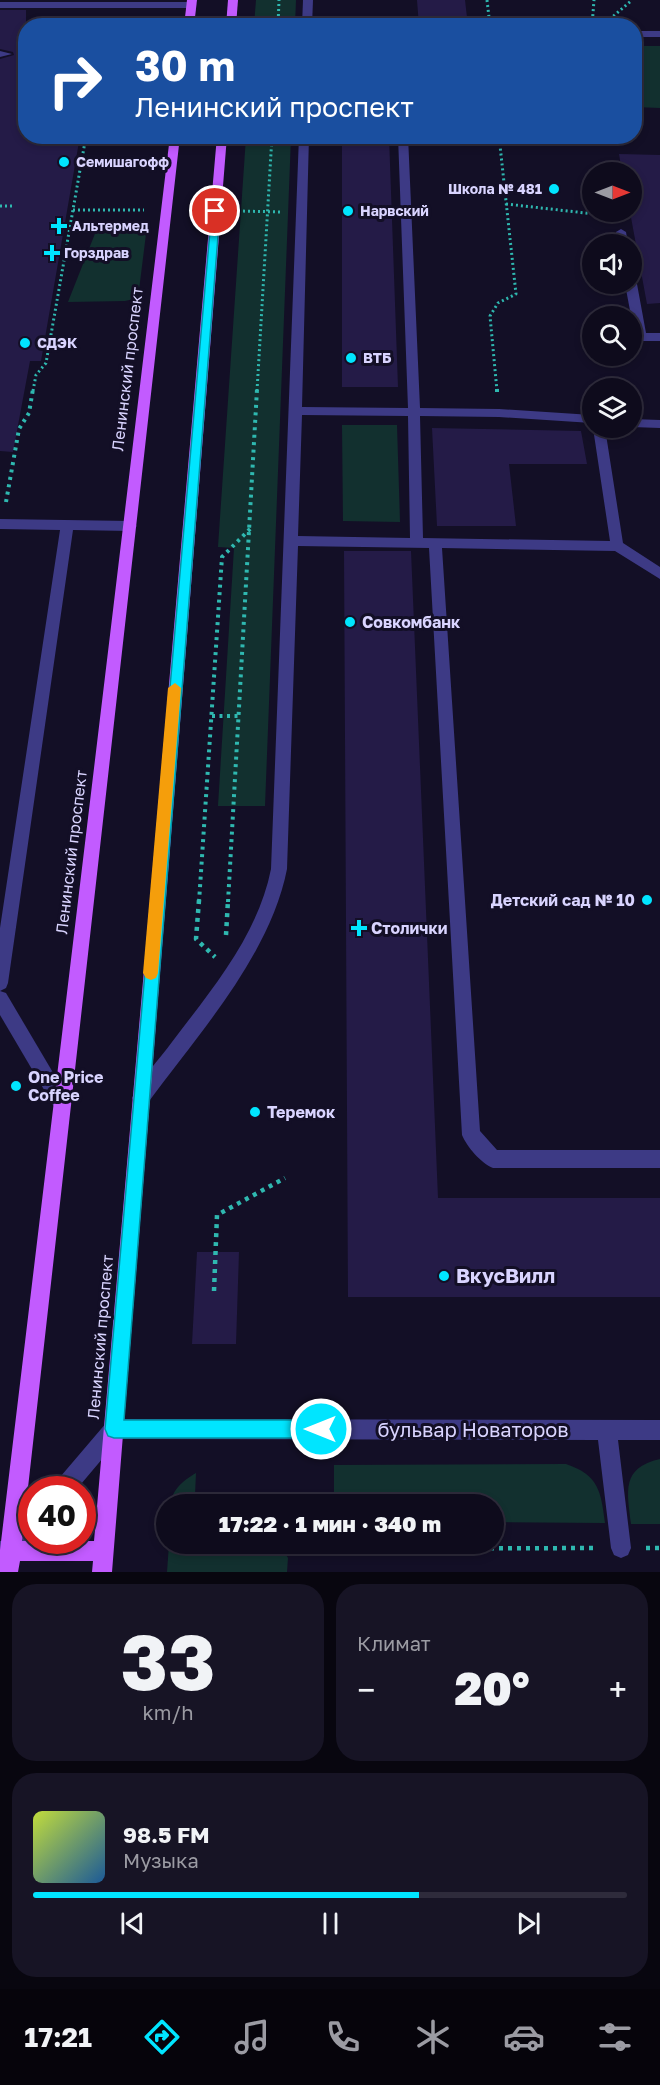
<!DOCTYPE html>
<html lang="ru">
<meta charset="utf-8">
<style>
body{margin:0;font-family:"Golos Text",sans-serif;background:#171425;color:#f1f3f6;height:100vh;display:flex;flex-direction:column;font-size:22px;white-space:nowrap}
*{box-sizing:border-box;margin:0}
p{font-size:20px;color:#9b9ba3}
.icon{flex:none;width:33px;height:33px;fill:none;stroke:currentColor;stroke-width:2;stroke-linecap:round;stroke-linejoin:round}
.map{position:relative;height:1572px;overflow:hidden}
.drawer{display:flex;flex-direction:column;gap:12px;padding:12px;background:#08060f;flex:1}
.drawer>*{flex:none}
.guide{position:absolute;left:18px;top:18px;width:624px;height:126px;border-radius:24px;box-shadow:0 3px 9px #0003,0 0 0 2px #2e2b3b;background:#1a4fa0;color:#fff;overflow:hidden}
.needle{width:39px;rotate:90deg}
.controls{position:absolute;left:582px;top:162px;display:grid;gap:12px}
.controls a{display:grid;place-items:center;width:60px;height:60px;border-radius:50%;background:#0e0b1c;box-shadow:0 3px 9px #0003,0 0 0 2px #2e2b3b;font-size:30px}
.speed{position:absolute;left:18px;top:1476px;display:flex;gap:12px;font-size:30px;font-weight:700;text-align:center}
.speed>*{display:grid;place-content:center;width:78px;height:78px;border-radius:50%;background:#0e0b1c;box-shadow:0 3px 9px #0003,0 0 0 2px #2e2b3b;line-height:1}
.speed .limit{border:9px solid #d22;background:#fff;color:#111}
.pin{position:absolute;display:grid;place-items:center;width:51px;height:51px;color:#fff;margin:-26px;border:3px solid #fff;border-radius:50%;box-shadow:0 2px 6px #0007}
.me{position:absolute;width:66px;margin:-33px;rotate:270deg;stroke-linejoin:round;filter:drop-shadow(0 0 4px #0008)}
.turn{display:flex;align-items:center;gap:21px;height:126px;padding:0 18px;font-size:27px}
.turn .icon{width:78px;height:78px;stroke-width:2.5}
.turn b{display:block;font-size:42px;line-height:51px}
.big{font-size:45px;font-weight:800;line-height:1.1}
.drawer .widget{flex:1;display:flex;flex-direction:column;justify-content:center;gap:9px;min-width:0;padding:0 21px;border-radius:24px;background:#171425}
.drawer .dial{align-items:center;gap:0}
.dial b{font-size:78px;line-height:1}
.song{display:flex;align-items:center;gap:18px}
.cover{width:72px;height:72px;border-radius:9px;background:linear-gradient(135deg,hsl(70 70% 55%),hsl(210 70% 35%))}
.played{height:6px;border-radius:3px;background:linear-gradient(90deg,#00e5ff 65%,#2e2b3b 65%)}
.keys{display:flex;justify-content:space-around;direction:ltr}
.heat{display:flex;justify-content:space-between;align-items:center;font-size:33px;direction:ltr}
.drawer .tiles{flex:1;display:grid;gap:12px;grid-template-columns:1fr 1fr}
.widget:last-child{grid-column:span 2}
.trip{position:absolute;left:156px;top:1494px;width:348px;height:60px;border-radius:30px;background:#0e0b1c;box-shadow:0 3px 9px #0003,0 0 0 2px #2e2b3b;font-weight:800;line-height:60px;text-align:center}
.dock{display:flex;height:96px;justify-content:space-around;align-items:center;background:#06040b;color:#9b9ba3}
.dock .icon{width:42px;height:42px}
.dock .selected{color:#00e5ff}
.dock b{font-size:27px;color:#f1f3f6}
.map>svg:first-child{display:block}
.green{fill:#12302f}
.building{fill:#241b47}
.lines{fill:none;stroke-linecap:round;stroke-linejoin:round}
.path-far2{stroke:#2fb8b0;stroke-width:3;stroke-dasharray:2 3;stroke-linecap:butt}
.path-far1{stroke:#2fb8b0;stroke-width:4;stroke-dasharray:3 4.5;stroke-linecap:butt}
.path{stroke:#2fb8b0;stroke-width:4.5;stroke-dasharray:4 5;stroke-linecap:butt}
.minor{fill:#3d3a85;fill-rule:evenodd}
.major{fill:#c25bff;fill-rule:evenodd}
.route{fill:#00e5ff;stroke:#0095a6;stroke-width:1.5}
.slow{fill:#f59e0b}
.poi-dot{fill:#00e5ff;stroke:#130f26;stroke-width:2}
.labels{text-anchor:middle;stroke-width:6;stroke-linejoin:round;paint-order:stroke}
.far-poi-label{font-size:14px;font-weight:bold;fill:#d9d4ff;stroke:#130f26;text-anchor:start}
.street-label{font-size:16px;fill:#d9d4ff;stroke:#130f26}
.poi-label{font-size:16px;font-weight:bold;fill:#d9d4ff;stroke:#130f26;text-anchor:start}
.near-poi-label{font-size:20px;font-weight:bold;fill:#d9d4ff;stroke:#130f26;text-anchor:start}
.near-street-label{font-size:20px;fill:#d9d4ff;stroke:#130f26}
</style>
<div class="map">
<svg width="660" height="1572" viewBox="0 0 660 1572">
<rect width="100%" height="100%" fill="#130f26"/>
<!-- green -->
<g class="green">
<path d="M 256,0 L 296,0 L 295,25 L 254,25 Z"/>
<path d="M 635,46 L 660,46 L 660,108 L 635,107 Z"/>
<path d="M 246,137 L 291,137 L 265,806 L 218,806 L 234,548 L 218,547 Z"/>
<path d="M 98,226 L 147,226 L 138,298 L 125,301 L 68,302 Z"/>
<path d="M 342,425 L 397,425 L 400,522 L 343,521 Z"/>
<path d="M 660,1459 L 660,1524 L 631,1524 C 627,1491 621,1468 660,1459 Z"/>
<path d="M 566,1464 C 599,1475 601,1492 605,1523 L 494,1522 L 494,1504 L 334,1504 L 334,1465 Z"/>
<path d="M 196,1473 L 195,1495 L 230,1496 L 248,1504 L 171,1504 C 172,1489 184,1480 196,1473 Z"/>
<path d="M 169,1544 L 279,1544 L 288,1558 L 287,1572 L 167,1572 Z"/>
</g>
<!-- building -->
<g class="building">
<path d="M 417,0 L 465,0 L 468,26 L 419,26 Z"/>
<path d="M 0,10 L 26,10 L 26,136 L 80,136 L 41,361 L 30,361 L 13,452 L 0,451 L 0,59 L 14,55 L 13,52 L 0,49 Z"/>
<path d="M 342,136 L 389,136 L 398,387 L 342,387 Z"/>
<path d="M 619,154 L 660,155 L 660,303 L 647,304 L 630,212 L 632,212 L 632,172 L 622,172 Z"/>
<path d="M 432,428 L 581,431 L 587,464 L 509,464 L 516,526 L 437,526 Z"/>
<path d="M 344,551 L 411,551 L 438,1198 L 660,1198 L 660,1297 L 348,1297 Z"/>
<path d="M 197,1252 L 239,1252 L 236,1344 L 192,1344 Z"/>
</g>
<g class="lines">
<!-- path-far2 -->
<g class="path-far2">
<path d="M 487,0 L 490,26"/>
<path d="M 278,26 L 279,0"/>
<path d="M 592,26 L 594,0"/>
<path d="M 602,26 L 632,0"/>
<path d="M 506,204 L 612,216"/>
<path d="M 0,206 L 12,206"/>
<path d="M 73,210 L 144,210"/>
<path d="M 238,211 L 282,212"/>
<path d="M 33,391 L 36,375 L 46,363 L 86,136"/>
<path d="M 257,391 L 272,136"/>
<path d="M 497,391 L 490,316 L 498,303 L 516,294 L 499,136"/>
</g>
<!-- path-far1 -->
<g class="path-far1">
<path d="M 497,389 L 497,393"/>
<path d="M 6,502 L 19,429 L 29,413 L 33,389"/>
<path d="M 212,716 L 240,716"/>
<path d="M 199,902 L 222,557 L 251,528"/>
<path d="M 228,902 L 257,389"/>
</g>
<!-- path -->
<g class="path">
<path d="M 199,900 L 196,939 L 215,957"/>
<path d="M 226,935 L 228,900"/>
<path d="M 214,1291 L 217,1215 L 285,1178"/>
<path d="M 646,1548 L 660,1548"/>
<path d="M 310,1549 L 596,1548"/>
</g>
<!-- minor -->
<g class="minor">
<path d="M 303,0 L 313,0 L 312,26 L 302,26 Z"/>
<path d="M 0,2 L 191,2 L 196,5 L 191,8 L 0,8 Z"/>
<rect x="634" y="31" width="26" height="6"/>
<path d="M 0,51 L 12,54 L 0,57 Z"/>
<path d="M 299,136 L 309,136 L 302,407 L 408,408 L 398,136 L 408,136 L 420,408 L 499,409 L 592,415 L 592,423 L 499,417 L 420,416 L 423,538 L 610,541 L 593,428 L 605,428 L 623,543 L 660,567 L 660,579 L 615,551 L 442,548 L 480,1131 L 497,1150 L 660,1150 L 660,1168 L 493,1168 C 481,1163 467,1147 462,1135 L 429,548 L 298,546 L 287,869 C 270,956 198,1034 147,1104 L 141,1107 L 135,1104 L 132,1098 C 141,1078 159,1060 172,1042 C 212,989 258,935 271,869 ZM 302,415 L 408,416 L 410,538 L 298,536 Z"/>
<path d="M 621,229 L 626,232 L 628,244 L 617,244 L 616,232 Z"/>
<path d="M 632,280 L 637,284 L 646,333 L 660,333 L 660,341 L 641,341 L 635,337 L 625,284 L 632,284 Z"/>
<path d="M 632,419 L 660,420 L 660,428 L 632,427 Z"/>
<path d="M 0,519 L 130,521 L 137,526 L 130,531 L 73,530 L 8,983 L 6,988 L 0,991 L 0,928 L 60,530 L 0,529 Z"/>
<path d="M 0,991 L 6,993 L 68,1098 L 71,1104 L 68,1110 L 62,1113 L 56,1110 L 0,1015 Z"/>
<path d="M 114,1419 L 660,1420 L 660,1440 L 618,1440 L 631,1548 L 628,1555 L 621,1558 L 614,1555 L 611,1548 L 598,1440 L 119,1439 L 76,1490 L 52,1490 L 55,1483 L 107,1422 Z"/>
<path d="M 32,1516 L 33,1540 L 17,1558 L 0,1561 L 0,1541 L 5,1541 L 25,1519 Z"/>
</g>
<!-- major -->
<g class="major">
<path d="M 187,0 L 197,0 L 194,26 L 184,26 Z"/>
<path d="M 228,0 L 238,0 L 236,26 L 226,26 Z"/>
<path d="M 170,136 L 180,136 L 22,1541 L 94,1541 L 217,136 L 227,136 L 112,1572 L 92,1572 L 93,1561 L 20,1561 L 18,1572 L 0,1572 L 0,1550 Z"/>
</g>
</g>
<!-- route -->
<path class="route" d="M 212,208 L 220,211 L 124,1420 L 321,1420 L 328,1423 L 330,1429 L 328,1436 L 321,1438 L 114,1438 L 108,1436 L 105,1429 Z"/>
<!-- slow -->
<path class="slow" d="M 175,683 L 181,688 L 158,973 L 156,978 L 151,980 L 146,978 L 143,973 L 168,688 Z"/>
<!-- markers -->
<g class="poi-dot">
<circle cx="64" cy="162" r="6"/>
<circle cx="554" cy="189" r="6"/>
<circle cx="348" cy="211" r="6"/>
<path d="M56 217h6v6h6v6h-6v6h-6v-6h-6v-6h6z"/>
<path d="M49 244h6v6h6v6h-6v6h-6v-6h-6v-6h6z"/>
<circle cx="25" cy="343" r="6"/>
<circle cx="351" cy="358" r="6"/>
<circle cx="350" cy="622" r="6"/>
<circle cx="647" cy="900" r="6"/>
<path d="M356 919h6v6h6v6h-6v6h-6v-6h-6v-6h6z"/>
<circle cx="16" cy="1086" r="6"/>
<circle cx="255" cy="1112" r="6"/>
<circle cx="444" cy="1276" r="6"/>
</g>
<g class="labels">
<!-- far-poi labels -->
<g class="far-poi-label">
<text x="76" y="167">Семишагофф</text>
<text x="542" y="194" text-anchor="end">Школа № 481</text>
<text x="360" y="216">Нарвский</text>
<text x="72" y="231">Альтермед</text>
<text x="64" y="258">Горздрав</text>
<text x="37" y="348">СДЭК</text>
<text x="363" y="363">ВТБ</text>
</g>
<!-- street labels -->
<g class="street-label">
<text transform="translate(127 369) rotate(-83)" y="6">Ленинский проспект</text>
<text transform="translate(71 852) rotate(-83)" y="6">Ленинский проспект</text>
<text transform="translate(100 1337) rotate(-85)" y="6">Ленинский проспект</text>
</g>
<!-- poi labels -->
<g class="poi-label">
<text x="362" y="628">Совкомбанк</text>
<text x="635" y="906" text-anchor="end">Детский сад № 10</text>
<text x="371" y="934">Столички</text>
<text x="28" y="1083">One Price<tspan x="28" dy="18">Coffee</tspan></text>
<text x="267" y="1118">Теремок</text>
</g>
<!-- near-poi labels -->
<g class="near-poi-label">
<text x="456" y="1283">ВкусВилл</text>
</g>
<!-- near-street labels -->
<g class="near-street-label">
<text x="473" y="1437">бульвар Новаторов</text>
</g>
</g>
</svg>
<div class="controls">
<a><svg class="needle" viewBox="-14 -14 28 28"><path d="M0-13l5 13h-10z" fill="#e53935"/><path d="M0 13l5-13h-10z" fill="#9b9ba3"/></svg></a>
<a><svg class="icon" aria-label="sound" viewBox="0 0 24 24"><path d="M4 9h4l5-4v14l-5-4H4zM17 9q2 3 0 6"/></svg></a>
<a><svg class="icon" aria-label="search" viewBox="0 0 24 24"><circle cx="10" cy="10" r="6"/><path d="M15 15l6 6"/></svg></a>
<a><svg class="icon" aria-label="layers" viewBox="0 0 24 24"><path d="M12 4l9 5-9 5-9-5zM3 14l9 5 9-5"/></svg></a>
</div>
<div class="speed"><div class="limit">40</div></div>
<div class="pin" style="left:215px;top:211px;background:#d93025"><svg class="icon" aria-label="arrive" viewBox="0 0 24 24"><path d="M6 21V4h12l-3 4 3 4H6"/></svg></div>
<svg class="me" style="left:321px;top:1429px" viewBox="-20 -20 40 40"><circle r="17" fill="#00e5ff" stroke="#fff" stroke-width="3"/><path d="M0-11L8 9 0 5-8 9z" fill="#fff"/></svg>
<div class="trip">17:22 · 1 мин · 340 m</div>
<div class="guide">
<div class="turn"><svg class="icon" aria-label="right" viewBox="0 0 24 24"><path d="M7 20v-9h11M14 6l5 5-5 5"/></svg><div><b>30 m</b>Ленинский проспект</div></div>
</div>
</div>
<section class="drawer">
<div class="tiles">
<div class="widget dial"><b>33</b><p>km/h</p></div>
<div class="widget"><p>Климат</p>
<div class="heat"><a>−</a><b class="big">20°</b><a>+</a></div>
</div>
<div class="widget">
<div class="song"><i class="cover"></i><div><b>98.5 FM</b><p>Музыка</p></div></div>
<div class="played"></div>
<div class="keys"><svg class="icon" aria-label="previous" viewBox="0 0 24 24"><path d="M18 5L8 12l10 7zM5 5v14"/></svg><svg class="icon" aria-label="pause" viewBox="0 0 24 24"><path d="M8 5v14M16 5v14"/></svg><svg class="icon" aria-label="next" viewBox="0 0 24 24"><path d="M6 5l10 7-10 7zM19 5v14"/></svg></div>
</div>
</div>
</section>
<nav class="dock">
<b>17:21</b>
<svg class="icon selected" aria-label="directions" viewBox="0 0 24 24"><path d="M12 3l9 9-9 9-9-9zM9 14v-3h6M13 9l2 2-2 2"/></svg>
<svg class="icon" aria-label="music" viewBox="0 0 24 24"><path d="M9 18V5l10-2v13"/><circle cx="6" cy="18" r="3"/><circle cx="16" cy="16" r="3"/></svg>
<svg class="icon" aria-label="phone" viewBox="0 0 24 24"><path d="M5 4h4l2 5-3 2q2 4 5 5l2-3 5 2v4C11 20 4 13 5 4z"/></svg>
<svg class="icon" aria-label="climate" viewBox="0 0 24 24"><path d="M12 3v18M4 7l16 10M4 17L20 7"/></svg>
<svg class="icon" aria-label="car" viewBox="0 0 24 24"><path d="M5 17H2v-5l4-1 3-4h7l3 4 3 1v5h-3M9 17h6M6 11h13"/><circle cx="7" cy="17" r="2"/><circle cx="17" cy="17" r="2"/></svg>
<svg class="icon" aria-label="filters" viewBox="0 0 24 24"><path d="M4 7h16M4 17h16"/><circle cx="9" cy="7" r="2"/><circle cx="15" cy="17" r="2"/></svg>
</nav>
